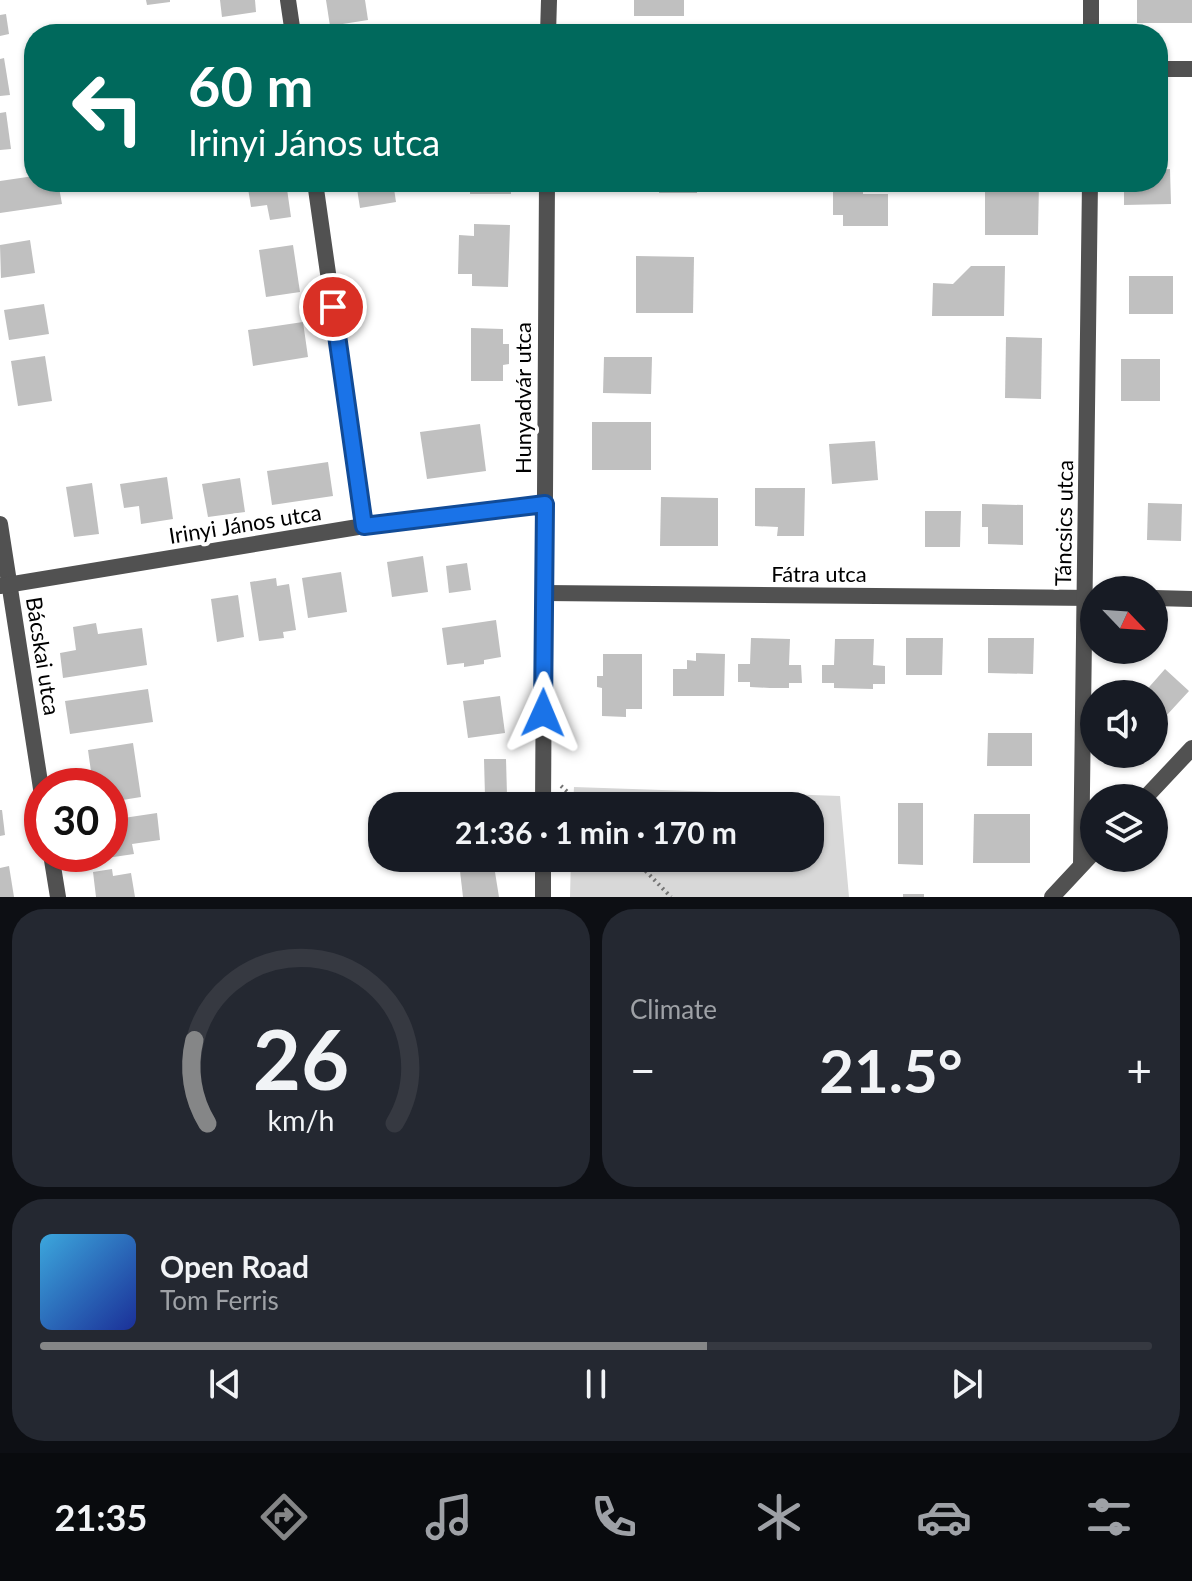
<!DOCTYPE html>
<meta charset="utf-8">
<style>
body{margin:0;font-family:Lato,sans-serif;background:#242831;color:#f1f3f6;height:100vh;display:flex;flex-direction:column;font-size:30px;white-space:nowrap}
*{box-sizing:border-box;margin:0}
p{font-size:26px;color:#9ea1a6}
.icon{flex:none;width:44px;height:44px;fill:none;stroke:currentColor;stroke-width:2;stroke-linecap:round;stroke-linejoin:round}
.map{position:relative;height:897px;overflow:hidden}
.panel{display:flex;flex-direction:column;gap:12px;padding:12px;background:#0d0f14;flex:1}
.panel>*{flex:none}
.guide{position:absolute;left:24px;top:24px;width:1144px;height:168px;border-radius:32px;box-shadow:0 2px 6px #0004;background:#00695c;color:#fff;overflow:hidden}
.needle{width:52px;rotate:115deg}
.buttons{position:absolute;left:1080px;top:576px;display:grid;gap:16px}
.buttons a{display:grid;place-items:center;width:88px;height:88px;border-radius:50%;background:#171b24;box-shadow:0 2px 6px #0004;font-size:40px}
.speed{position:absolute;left:24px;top:768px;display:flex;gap:16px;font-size:40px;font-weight:700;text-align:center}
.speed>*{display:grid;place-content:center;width:104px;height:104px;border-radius:50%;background:#171b24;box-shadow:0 2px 6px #0004;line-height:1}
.speed .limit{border:12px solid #d22;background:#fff;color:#111}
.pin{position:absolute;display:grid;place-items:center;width:68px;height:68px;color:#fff;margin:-34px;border:4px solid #fff;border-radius:50%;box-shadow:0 2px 8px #0007}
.me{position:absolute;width:88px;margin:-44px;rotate:1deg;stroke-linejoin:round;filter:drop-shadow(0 0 6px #0008)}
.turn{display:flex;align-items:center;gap:28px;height:168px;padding:0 32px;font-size:36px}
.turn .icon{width:104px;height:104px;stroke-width:2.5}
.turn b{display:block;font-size:56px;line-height:68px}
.big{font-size:60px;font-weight:700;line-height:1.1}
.panel .card{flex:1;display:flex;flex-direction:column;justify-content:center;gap:12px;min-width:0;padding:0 28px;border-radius:32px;background:#242831}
.panel .dial{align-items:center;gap:0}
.dial svg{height:208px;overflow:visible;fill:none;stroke:#363941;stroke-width:7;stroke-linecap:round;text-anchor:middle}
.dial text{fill:#f1f3f6;stroke:none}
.song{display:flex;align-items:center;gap:24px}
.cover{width:96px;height:96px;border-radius:12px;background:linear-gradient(135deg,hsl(200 70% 55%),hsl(230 70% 35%))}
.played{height:8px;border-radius:4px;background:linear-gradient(90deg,#858687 60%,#363941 60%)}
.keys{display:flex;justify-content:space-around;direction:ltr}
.heat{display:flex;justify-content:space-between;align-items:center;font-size:44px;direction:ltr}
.panel .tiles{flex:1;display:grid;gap:12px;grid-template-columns:1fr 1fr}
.card:last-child{grid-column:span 2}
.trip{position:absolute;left:368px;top:792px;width:456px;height:80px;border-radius:32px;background:#171b24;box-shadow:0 2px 6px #0004;font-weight:700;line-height:80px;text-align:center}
.tabs{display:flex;height:128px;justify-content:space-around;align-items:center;background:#090b0e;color:#9ea1a6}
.tabs .icon{width:56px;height:56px}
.tabs .current{color:#858687}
.tabs b{font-size:36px;color:#f1f3f6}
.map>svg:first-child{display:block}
.green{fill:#d8d8d8}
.building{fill:#c0c0c0}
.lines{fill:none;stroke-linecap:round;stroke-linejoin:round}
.path{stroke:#737373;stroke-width:4;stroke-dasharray:2 4;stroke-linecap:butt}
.street{stroke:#515151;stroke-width:16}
.route-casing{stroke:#114b97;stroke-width:20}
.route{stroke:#1a73e8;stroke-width:14}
.labels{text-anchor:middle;stroke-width:8;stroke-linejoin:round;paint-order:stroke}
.street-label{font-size:22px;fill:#000;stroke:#fff}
</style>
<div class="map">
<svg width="1192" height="897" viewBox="0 0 1192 897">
<rect width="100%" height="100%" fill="#fff"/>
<!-- green -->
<path class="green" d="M 574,787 L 840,796 L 849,897 L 570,897 L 571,858 L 810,858 L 810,806 L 573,806 Z"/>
<!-- building -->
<g class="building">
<path d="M 146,0 L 170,0 L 170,2 L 147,5 Z"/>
<path d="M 220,0 L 255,0 L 256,12 L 222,17 Z"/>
<path d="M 326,0 L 365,0 L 368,20 L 330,26 Z"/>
<rect x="634" y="0" width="50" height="16"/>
<rect x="1137" y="0" width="55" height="23"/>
<path d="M 6,14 L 9,34 L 0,36 L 0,15 Z"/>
<rect x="460" y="24" width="48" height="10"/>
<path d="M 258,27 L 259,34 L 227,34 L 227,32 Z"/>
<path d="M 4,58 L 10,95 L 0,96 L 0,59 Z"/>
<path d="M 6,112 L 11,149 L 0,150 L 0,113 Z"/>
<path d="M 1170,169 L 1171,204 L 1124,205 L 1124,182 L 1158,182 L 1158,170 Z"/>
<path d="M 34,176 L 34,182 L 58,182 L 62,204 L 0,213 L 0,181 Z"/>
<path d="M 247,182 L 286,182 L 291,217 L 270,220 L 267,205 L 251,207 Z"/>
<path d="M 356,182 L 393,182 L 396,202 L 360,208 Z"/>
<rect x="470" y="182" width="41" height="12"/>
<path d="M 659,182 L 698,182 L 697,193 L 659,193 Z"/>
<path d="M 833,182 L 863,182 L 863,194 L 888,194 L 888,226 L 843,226 L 843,215 L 833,215 Z"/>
<path d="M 985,182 L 1039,182 L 1038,235 L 985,235 Z"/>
<path d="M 474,224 L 510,225 L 508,287 L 472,286 L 472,274 L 458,274 L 459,235 L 474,236 Z"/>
<path d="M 30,240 L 35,273 L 1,278 L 0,245 Z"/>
<path d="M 293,245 L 300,292 L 266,297 L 259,250 Z"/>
<path d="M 636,256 L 694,257 L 693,313 L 636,313 Z"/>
<path d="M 971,266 L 1005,266 L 1004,316 L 932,316 L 933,283 L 953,284 Z"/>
<rect x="1129" y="276" width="44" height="38"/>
<path d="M 44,304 L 49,334 L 9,340 L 4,310 Z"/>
<path d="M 303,322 L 308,357 L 253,366 L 248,330 Z"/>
<path d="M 471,328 L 503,329 L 503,344 L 509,344 L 509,364 L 503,365 L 503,381 L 471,381 Z"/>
<path d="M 1006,337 L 1042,338 L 1041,399 L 1005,398 Z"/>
<path d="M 45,356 L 52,401 L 18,406 L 11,361 Z"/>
<path d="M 604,357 L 652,357 L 651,394 L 603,393 Z"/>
<rect x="1121" y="359" width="39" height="42"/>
<rect x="592" y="422" width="59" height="48"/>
<path d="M 480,424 L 486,471 L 427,479 L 420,432 Z"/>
<path d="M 875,441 L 878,480 L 832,484 L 829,444 Z"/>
<path d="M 328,462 L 333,496 L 272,505 L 267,471 Z"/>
<path d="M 167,477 L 173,519 L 141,524 L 139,506 L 124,508 L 120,484 Z"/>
<path d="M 240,478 L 245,512 L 208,517 L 202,484 Z"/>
<path d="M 92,483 L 99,534 L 74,537 L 66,487 Z"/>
<path d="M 755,488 L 805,488 L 804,536 L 777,536 L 778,527 L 755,526 Z"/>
<path d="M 661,497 L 718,498 L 718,546 L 660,546 Z"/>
<path d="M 1148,503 L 1182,504 L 1181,541 L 1147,540 Z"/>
<path d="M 982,504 L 1023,505 L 1023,545 L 988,544 L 988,527 L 982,527 Z"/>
<path d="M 925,511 L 961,511 L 960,547 L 925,547 Z"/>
<path d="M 423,556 L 428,592 L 392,597 L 387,562 Z"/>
<path d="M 467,563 L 471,590 L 449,593 L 446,566 Z"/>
<path d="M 341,572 L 347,612 L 308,618 L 302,578 Z"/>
<path d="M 276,578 L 277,586 L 289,584 L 296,630 L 283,632 L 284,638 L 259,641 L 250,582 Z"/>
<path d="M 238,595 L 244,637 L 217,642 L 211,599 Z"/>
<path d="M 496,620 L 501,657 L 484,660 L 484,664 L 464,667 L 464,663 L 447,665 L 442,628 Z"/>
<path d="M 96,623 L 98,634 L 142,628 L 147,665 L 63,678 L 60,653 L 76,650 L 73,627 Z"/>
<path d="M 751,638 L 790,639 L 789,665 L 801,665 L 802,683 L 789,683 L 789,688 L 770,688 L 750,687 L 750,682 L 738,682 L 738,664 L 750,664 Z"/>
<path d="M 906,638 L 943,638 L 942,675 L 906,675 Z"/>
<path d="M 988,638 L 1034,638 L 1033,674 L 988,673 Z"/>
<path d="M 835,639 L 874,639 L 873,665 L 885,666 L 885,684 L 873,684 L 873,689 L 834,688 L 834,683 L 822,683 L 822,665 L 834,665 Z"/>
<path d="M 696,653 L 725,654 L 724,696 L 673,696 L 673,669 L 687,669 L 687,660 L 696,661 Z"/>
<path d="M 603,654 L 642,654 L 642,709 L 626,709 L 626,717 L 602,716 L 602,688 L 597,687 L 597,676 L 603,676 Z"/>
<path d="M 1165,669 L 1189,691 L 1166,716 L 1154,705 L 1154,694 L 1143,694 Z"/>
<path d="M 148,689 L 153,722 L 70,734 L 65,701 Z"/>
<path d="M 500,696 L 505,733 L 468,738 L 463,701 Z"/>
<path d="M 988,733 L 1032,733 L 1032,766 L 987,766 Z"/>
<path d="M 133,743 L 141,797 L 110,802 L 110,786 L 93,786 L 88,750 Z"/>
<path d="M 484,759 L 506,759 L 507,795 L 485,796 Z"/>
<path d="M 898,803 L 923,803 L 923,865 L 898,864 Z"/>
<path d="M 0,810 L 2,810 L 5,835 L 0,836 Z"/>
<path d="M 157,813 L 160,840 L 132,844 L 134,854 L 93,860 L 92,854 L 110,854 L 110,820 Z"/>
<path d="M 974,814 L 1030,814 L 1030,863 L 973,863 Z"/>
<path d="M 393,858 L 433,858 L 433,860 L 394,866 Z"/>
<path d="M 9,866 L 14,897 L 0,897 L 0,868 Z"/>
<path d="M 494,866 L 499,897 L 463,897 L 460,871 Z"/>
<path d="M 112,869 L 113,876 L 131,873 L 135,897 L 96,897 L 93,872 Z"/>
<rect x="903" y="894" width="21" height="3"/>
</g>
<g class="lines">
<!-- path -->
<g class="path">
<path d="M 561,786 L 583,806"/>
<path d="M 633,858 L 671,897"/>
</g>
<!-- street -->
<g class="street">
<path d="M 288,0 L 293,34"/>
<path d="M 1091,0 L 1091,34"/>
<path d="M 548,34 L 549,0"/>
<path d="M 1158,69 L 1192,69"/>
<path d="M 315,182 L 364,526"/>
<path d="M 0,524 L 42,795"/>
<path d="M 0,586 L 364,526 L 545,504"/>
<path d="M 544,593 L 1094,598"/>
<path d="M 1154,598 L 1192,599"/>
<path d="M 1145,798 L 1192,748"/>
<path d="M 543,806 L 547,182"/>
<path d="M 51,854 L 58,897"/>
<path d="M 1081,865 L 1090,182"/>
<path d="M 543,897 L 543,858"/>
<path d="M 1052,897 L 1094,852"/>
</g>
</g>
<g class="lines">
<!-- route casing -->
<g class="route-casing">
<path id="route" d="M 333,307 L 364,526 L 545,504 L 543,713"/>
</g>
<!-- route -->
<use href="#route" class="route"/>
</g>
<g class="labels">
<!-- street labels -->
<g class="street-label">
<text transform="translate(523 398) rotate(-90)" y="8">Hunyadvár utca</text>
<text transform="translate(1064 523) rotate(-89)" y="8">Táncsics utca</text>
<text transform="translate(245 524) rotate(-9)" y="8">Irinyi János utca</text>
<text x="819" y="582">Fátra utca</text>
<text transform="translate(43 656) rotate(81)" y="8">Bácskai utca</text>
</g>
</g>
</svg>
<div class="buttons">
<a><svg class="needle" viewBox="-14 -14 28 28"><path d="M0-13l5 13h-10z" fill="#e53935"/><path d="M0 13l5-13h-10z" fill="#9ea1a6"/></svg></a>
<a><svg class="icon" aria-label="sound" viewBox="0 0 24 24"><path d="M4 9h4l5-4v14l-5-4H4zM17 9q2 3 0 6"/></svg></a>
<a><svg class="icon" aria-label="layers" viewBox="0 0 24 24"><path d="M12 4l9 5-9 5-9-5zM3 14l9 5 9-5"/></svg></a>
</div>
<div class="speed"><div class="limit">30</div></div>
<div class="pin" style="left:333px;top:307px;background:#d93025"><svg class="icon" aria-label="arrive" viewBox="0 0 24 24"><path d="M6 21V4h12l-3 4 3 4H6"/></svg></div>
<svg class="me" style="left:543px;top:713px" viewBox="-20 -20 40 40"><path d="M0-17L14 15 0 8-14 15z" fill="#1a73e8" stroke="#fff" stroke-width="4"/></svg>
<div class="trip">21:36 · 1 min · 170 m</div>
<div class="guide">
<div class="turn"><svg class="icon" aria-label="left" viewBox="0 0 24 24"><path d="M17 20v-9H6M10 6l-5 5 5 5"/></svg><div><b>60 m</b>Irinyi János utca</div></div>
</div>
</div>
<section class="panel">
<div class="tiles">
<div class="card dial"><svg viewBox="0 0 100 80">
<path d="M14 69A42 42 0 1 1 86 69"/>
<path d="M14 69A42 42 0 0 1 9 37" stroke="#858687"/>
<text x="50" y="56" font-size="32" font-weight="700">26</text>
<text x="50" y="72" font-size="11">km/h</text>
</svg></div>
<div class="card"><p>Climate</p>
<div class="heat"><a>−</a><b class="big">21.5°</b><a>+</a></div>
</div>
<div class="card">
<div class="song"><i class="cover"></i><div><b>Open Road</b><p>Tom Ferris</p></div></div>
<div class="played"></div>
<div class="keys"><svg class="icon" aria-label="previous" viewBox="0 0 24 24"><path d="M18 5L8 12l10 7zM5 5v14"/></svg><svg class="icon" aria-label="pause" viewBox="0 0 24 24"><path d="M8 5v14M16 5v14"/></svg><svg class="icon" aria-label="next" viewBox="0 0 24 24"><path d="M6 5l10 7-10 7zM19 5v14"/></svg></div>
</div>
</div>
</section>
<nav class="tabs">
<b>21:35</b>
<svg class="icon current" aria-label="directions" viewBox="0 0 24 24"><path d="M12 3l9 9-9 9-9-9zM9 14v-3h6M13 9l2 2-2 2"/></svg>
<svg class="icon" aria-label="music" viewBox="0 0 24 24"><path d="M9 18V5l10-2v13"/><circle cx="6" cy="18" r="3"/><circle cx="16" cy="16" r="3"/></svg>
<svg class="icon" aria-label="phone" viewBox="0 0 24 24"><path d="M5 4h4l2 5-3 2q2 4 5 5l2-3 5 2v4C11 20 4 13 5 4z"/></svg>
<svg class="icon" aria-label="climate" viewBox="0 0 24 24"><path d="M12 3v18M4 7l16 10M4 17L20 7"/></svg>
<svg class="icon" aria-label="car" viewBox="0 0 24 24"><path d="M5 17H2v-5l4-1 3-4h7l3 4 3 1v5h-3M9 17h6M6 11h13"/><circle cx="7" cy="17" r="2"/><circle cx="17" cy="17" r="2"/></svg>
<svg class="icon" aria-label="filters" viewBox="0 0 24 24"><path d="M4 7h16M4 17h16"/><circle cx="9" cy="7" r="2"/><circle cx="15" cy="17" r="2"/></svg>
</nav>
